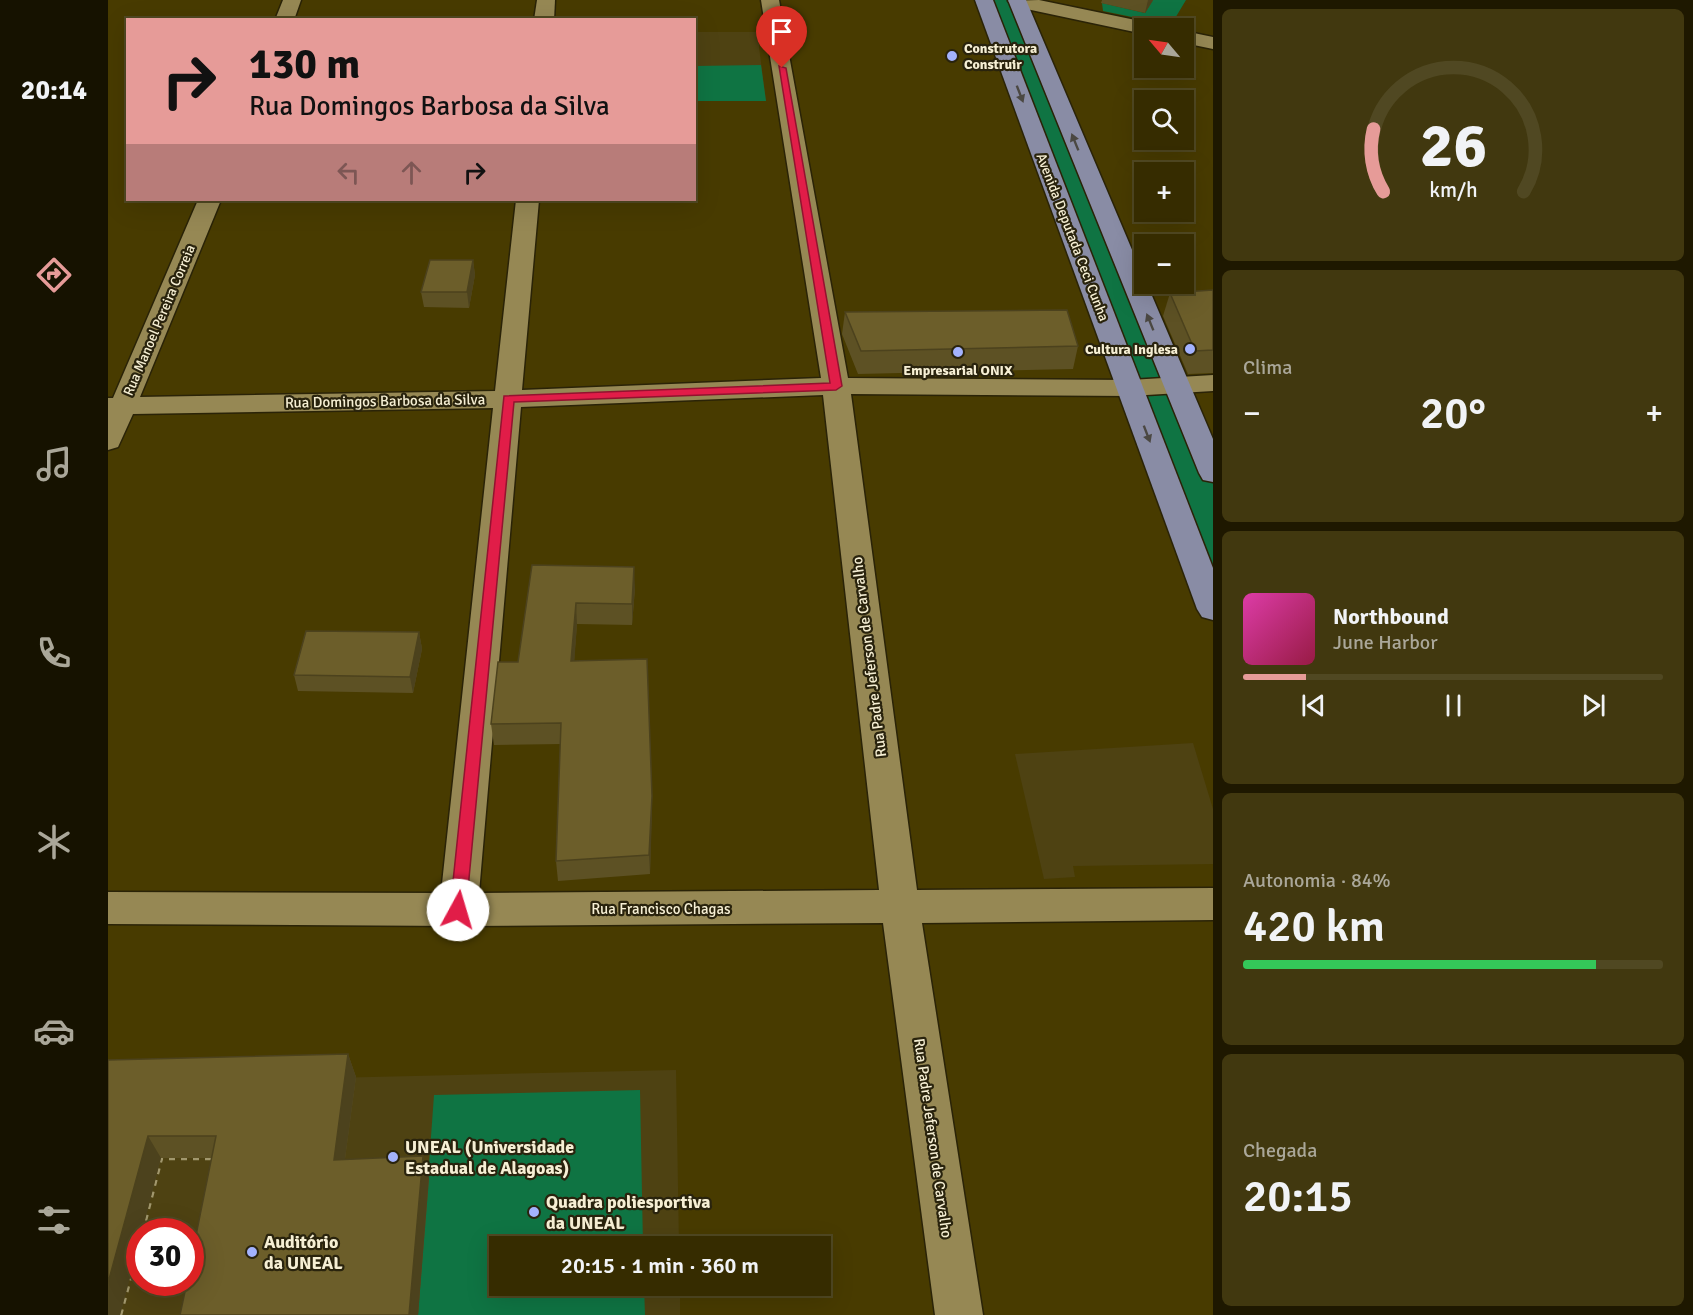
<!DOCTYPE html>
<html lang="pt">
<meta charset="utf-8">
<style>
body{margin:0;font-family:Signika,sans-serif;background:#41380f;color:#f1f3f6;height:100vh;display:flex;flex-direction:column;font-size:22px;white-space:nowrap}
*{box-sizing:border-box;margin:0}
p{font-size:20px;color:#aaa799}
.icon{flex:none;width:33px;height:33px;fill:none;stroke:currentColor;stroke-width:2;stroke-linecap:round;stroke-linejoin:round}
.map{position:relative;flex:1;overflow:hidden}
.panel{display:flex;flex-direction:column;gap:9px;padding:9px;background:#1e1800;width:480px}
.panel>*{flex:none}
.guide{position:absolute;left:18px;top:18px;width:570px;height:183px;border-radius:0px;box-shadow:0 6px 24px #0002,0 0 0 2px #504822;background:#e69b98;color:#111;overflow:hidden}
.needle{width:39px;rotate:299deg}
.buttons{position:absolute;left:1026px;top:18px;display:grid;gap:12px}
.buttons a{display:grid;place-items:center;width:60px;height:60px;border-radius:0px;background:#362c00;box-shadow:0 6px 24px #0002,0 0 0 2px #504822;font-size:30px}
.speed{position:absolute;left:18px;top:1218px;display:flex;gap:12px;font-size:30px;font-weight:700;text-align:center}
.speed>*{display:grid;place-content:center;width:78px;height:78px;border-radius:50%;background:#362c00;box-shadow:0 6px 24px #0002,0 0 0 2px #504822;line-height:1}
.speed .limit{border:9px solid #d22;background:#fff;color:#111}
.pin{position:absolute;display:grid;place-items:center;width:51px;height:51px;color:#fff;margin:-62px -26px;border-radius:50% 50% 50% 0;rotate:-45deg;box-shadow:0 0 6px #0007}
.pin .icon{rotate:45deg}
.me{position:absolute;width:66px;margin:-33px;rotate:6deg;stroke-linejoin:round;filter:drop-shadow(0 0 4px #0008)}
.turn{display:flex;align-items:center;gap:21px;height:126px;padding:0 24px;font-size:27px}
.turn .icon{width:78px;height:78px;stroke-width:2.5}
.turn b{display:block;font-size:42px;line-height:51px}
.lanes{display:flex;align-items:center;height:57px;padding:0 24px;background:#0003;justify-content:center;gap:30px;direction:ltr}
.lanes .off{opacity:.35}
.big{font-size:45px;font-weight:600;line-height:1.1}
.panel .widget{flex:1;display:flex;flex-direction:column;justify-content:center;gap:9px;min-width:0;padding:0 21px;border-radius:9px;background:#41380f}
.panel .dial{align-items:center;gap:0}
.dial svg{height:156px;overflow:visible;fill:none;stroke:#504822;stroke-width:7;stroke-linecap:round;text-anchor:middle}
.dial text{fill:#f1f3f6;stroke:none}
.song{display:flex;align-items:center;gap:18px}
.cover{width:72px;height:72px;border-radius:9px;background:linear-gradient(135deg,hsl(320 70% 55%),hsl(340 70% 35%))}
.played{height:6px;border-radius:3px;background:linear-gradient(90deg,#e69b98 15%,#504822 15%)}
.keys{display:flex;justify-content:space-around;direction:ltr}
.heat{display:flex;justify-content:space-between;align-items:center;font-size:33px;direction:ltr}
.charge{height:9px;border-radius:4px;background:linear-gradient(90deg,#34c759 84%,#504822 0)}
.trip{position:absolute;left:381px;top:1236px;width:342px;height:60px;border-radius:0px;background:#362c00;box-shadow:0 6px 24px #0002,0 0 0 2px #504822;font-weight:600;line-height:60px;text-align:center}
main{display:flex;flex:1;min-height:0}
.tabs{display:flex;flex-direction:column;width:108px;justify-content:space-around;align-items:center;background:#161200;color:#aaa799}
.tabs .icon{width:42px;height:42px}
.tabs .on{color:#e69b98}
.tabs b{font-size:27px;color:#f1f3f6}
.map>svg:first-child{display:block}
.built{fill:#4e4212;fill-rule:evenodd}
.green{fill:#0f7443}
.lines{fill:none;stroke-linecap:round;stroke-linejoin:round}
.minor-casing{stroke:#2a2307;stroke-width:3}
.major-casing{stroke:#2a2307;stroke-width:3}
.path{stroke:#a1976d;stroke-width:4.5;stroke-dasharray:6 6;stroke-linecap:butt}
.minor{fill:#968854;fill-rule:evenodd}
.major{fill:#898ca5;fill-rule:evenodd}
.wall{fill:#5d5124}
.shaded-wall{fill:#4c421d}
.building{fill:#6c5e2a;stroke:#4c421d;stroke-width:1.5}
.oneway{fill:#4b4842}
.route{fill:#e11d48;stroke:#92132f;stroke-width:1.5}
.poi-dot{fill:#a3b2fd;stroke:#29230d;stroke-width:2}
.labels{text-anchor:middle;stroke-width:4.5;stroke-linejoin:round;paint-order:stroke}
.far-poi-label{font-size:14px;font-weight:bold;fill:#f6efd4;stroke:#29230d;text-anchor:start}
.far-street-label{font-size:14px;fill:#f6efd4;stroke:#29230d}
.street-label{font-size:15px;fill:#f6efd4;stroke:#29230d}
.near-poi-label{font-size:18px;font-weight:bold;fill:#f6efd4;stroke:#29230d;text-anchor:start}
</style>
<main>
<nav class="tabs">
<b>20:14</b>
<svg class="icon on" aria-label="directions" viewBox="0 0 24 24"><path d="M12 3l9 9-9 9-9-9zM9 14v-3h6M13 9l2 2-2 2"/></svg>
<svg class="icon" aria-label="music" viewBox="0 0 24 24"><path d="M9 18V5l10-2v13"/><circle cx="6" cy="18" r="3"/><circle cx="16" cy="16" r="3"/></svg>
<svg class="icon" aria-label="phone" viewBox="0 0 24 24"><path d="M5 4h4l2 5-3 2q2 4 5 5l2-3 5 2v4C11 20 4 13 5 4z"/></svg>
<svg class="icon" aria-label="climate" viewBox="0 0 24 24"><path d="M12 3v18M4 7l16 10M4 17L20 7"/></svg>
<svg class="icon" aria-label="car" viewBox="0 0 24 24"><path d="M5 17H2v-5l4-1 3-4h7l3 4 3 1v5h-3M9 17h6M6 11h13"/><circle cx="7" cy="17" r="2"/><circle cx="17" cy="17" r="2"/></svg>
<svg class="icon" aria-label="filters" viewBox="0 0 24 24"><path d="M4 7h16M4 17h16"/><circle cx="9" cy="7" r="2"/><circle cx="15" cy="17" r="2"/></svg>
</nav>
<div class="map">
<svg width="1105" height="1315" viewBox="0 0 1105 1315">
<rect width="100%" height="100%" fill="#483b00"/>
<!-- built -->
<g class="built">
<path d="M 586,32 L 654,32 L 651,47 L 658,101 L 587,101 Z"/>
<path d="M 1085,743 L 1105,809 L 1105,864 L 965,866 L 967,877 L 936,879 L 907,754 Z"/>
<path d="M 568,1070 L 571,1246 L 392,1246 L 392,1286 L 572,1286 L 572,1315 L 0,1315 L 0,1083 ZM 32,1232 L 82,1232 L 82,1282 L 32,1282 Z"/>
</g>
<!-- green -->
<g class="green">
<path d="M 876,0 L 909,0 L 1105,473 L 1105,609 Z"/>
<path d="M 1045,0 L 1078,0 L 1063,25 L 995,11 L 994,3 L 1037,13 Z"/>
<path d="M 653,65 L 658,101 L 587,101 L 587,66 Z"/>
<path d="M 532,1090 L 535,1246 L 392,1246 L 392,1286 L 536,1286 L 537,1315 L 310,1315 L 326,1095 Z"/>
</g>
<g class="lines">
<!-- minor casing -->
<g class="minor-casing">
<g id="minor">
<path d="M 175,0 L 193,0 L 186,20 L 167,20 Z"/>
<path d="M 429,0 L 447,0 L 446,20 L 426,20 Z"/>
<path d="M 653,0 L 671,0 L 740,378 L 1022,380 L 1105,375 L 1105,391 L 1022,396 L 743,394 L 809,890 L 1105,888 L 1105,920 L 814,923 L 875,1315 L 827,1315 L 775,923 L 350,926 L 0,924 L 0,892 L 333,893 L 385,408 L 25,414 L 10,447 L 0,450 L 0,398 L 5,398 L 90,200 L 113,200 L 32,397 L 387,391 L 408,200 L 431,200 L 414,390 L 713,378 ZM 715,395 L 771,890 L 371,893 L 413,407 Z"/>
<path d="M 931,0 L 1037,22 L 1047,28 L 1036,28 L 1036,34 L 909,7 L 900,1 Z"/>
<path d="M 1076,31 L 1105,37 L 1105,49 L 1076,43 Z"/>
</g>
</g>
<!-- major casing -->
<g class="major-casing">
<g id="major">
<path d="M 867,0 L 885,0 L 1105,568 L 1105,620 L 1094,617 L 1089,609 Z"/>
<path d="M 900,0 L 918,0 L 1036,278 L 1036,284 L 1039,284 L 1105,439 L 1105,482 L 1095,480 L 1091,473 Z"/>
</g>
</g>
<!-- path -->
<g class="path">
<path d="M 49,1158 L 107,1158"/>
<path d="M 34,1232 L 53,1158"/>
<path d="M 12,1315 L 32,1241"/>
</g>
<!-- minor -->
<use href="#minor" class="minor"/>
<!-- major -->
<use href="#major" class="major"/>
</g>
<!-- wall -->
<g class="wall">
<path d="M 994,0 L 1045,0 L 1037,13 L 993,3 Z"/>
<path d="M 365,260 L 367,275 L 361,308 L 316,307 L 313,292 Z"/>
<path d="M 1105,290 L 1105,373 L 1080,374 L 1055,316 L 1062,293 Z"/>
<path d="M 737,312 L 970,346 L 965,369 L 750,374 L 734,334 Z"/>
<path d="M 424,565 L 527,588 L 524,625 L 469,624 L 466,661 L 544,796 L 542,874 L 450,881 L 448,861 L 453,744 L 386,745 L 383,724 L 410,662 Z"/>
<path d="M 311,632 L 314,649 L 305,693 L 190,691 L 186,675 Z"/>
<path d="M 240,1054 L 248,1077 L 237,1159 L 321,1178 L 310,1315 L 72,1315 L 104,1158 L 53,1158 L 12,1315 L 0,1060 Z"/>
</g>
<!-- shaded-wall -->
<g class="shaded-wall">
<path d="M 1040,0 L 1045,0 L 1037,13 Z"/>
<path d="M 365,260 L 367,275 L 361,308 L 359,292 Z"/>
<path d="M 526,567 L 527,588 L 524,625 L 524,604 Z"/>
<path d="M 468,603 L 469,624 L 465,681 L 463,661 Z"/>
<path d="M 311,632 L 314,649 L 305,693 L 302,677 Z"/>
<path d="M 544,796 L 544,816 L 542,874 L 541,855 Z"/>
<path d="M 240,1054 L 248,1077 L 234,1181 L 226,1160 Z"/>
<path d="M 40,1136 L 53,1158 L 34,1232 L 32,1232 L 32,1241 L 12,1315 L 0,1315 L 0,1283 Z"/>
<path d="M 315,1156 L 321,1178 L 310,1315 L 301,1315 Z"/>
</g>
<!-- building -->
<g class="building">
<path d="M 322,260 L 365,260 L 359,292 L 313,292 Z"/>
<path d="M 1105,290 L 1105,350 L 1087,351 L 1062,293 Z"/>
<path d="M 959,310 L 970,346 L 753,351 L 737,312 Z"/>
<path d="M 424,565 L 526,567 L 524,604 L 468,603 L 463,661 L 539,659 L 544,796 L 541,855 L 448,861 L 453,723 L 383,724 L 390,662 L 410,662 Z"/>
<path d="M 198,631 L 311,632 L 302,677 L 186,675 Z"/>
<path d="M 240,1054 L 226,1160 L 315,1156 L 301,1315 L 72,1315 L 79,1282 L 82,1282 L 82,1265 L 108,1136 L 40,1136 L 0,1283 L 0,1060 Z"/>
</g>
<!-- one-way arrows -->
<defs><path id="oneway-solid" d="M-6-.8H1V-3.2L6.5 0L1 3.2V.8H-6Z" transform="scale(1.5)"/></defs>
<g class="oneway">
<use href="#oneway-solid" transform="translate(912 94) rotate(69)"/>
<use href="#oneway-solid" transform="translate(967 142) rotate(-112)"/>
<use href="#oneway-solid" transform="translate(1042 322) rotate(-112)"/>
<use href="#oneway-solid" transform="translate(1039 434) rotate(69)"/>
</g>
<!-- route -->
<path class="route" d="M 671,66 L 678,68 L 734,386 L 728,390 L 406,402 L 358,910 L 356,915 L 344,915 L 342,910 L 396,396 L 722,383 Z"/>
<!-- markers -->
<g class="poi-dot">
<circle cx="844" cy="56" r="6"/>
<circle cx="1082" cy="349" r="6"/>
<circle cx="850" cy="352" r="6"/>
<circle cx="285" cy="1157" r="6"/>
<circle cx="426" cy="1212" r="6"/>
<circle cx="144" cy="1252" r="6"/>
</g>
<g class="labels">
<!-- far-poi labels -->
<g class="far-poi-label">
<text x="856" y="53">Construtora<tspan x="856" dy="16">Construir</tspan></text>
<text x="1070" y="354" text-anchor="end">Cultura Inglesa</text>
<text x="850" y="375" text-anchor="middle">Empresarial ONIX</text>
</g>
<!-- far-street labels -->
<g class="far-street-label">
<text transform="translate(965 237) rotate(69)" y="5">Avenida Deputada Ceci Cunha</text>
<text transform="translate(51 320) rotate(-67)" y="5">Rua Manoel Pereira Correia</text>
</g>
<!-- street labels -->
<g class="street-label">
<text transform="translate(277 401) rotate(-1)" y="5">Rua Domingos Barbosa da Silva</text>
<text transform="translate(761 657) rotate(-97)" y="5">Rua Padre Jeferson de Carvalho</text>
<text x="553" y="914">Rua Francisco Chagas</text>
<text transform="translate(825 1138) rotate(82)" y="5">Rua Padre Jeferson de Carvalho</text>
</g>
<!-- near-poi labels -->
<g class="near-poi-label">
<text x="297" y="1153">UNEAL (Universidade<tspan x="297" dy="21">Estadual de Alagoas)</tspan></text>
<text x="438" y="1208">Quadra poliesportiva<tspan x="438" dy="21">da UNEAL</tspan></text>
<text x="156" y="1248">Auditório<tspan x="156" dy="21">da UNEAL</tspan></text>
</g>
</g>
</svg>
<div class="buttons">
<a><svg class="needle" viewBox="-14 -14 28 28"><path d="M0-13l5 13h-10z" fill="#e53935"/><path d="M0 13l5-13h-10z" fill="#aaa799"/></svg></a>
<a><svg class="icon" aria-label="search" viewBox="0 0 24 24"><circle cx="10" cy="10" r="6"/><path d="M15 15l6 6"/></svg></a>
<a>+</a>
<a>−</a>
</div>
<div class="speed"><div class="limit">30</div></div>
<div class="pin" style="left:674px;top:68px;background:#d93025"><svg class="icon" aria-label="arrive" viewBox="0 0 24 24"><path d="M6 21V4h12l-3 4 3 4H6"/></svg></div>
<svg class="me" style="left:350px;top:910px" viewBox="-20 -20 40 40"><circle r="19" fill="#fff"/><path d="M0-13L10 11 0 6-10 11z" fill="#e11d48"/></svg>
<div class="trip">20:15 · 1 min · 360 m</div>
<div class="guide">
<div class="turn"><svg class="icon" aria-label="right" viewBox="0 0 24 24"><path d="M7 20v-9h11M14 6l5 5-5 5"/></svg><div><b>130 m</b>Rua Domingos Barbosa da Silva</div></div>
<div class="lanes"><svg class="icon off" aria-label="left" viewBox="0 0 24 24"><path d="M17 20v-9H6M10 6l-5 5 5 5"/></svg><svg class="icon off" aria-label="ahead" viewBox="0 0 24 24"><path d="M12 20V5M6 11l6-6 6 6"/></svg><svg class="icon" aria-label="right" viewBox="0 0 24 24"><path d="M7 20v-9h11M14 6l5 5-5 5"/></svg></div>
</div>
</div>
<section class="panel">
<div class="widget dial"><svg viewBox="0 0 100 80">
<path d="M14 69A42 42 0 1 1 86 69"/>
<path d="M14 69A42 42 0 0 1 9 37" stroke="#e69b98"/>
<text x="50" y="56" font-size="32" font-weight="700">26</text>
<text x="50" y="72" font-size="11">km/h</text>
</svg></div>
<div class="widget"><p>Clima</p>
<div class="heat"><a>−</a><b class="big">20°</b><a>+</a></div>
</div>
<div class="widget">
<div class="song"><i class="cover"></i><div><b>Northbound</b><p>June Harbor</p></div></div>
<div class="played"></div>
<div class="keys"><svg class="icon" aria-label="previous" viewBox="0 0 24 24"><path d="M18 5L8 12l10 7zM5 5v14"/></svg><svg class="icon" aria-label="pause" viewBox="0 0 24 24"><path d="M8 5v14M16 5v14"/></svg><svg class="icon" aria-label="next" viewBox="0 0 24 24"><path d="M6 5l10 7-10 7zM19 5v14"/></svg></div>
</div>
<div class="widget"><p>Autonomia · 84%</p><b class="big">420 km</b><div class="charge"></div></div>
<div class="widget"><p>Chegada</p><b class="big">20:15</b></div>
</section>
</main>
